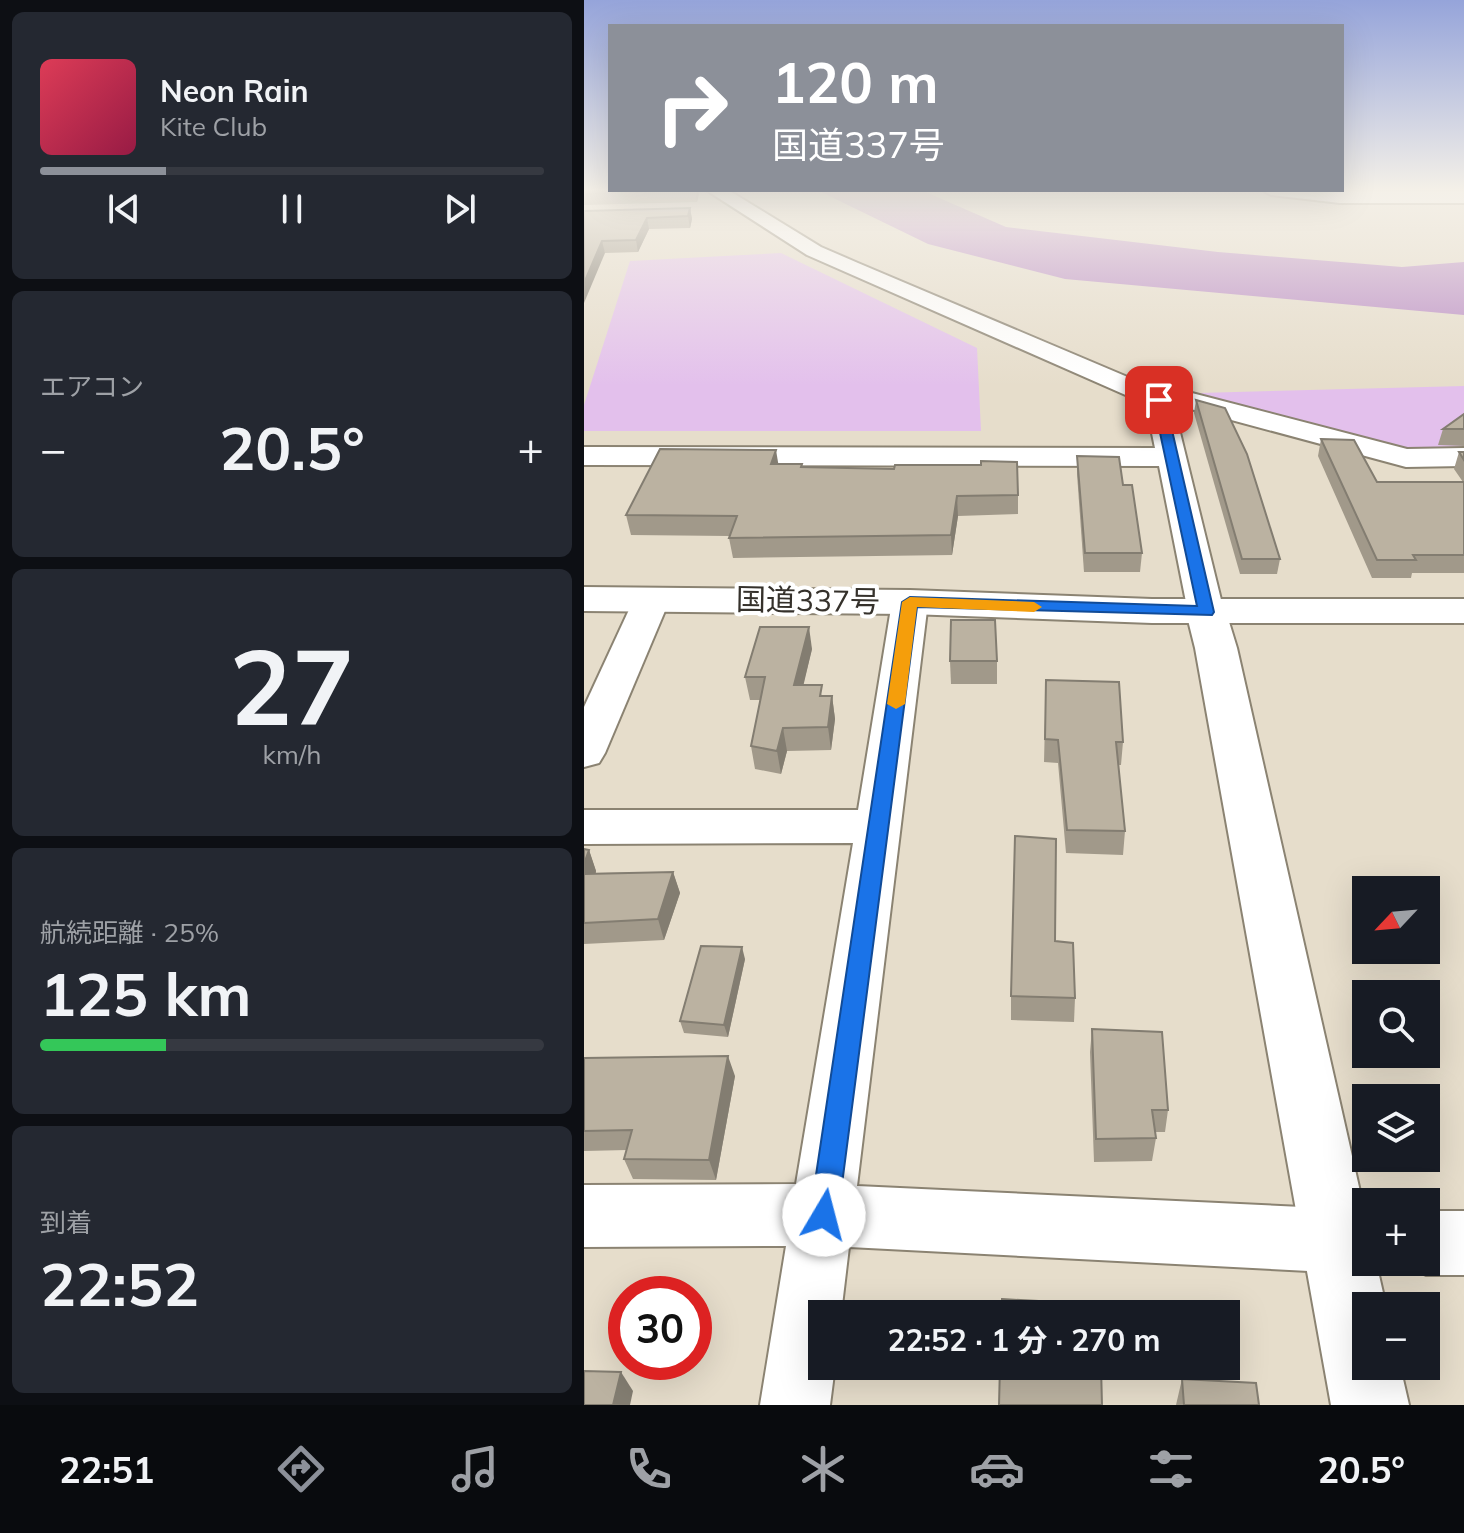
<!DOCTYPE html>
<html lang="ja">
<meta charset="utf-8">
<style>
body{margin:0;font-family:Mulish,"Noto Sans JP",sans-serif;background:#242831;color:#f1f3f6;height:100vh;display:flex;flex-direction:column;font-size:30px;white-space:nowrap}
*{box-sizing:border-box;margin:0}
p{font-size:26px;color:#9ea1a6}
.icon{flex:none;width:44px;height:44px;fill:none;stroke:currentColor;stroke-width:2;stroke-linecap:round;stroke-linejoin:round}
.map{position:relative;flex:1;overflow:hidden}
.drawer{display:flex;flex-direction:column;gap:12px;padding:12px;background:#0d0f14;width:584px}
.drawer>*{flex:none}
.guide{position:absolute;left:24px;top:24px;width:736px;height:168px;border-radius:0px;box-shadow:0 8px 32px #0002;background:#8c9099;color:#fff;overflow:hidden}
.needle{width:52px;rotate:244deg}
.fabs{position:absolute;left:768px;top:876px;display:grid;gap:16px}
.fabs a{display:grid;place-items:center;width:88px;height:88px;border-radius:0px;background:#171b24;box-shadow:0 8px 32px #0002;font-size:40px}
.speed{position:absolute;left:24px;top:1276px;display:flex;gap:16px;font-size:40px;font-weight:700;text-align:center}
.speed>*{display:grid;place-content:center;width:104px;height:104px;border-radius:50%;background:#171b24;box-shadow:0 8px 32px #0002;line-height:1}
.speed .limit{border:12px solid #d22;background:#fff;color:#111}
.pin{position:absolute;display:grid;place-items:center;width:68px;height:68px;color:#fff;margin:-34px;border-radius:16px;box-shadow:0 4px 12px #0006}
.me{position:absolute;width:88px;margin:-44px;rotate:8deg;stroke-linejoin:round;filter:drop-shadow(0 0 6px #0008)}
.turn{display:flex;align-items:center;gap:28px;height:168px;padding:0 32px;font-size:36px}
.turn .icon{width:104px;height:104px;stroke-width:2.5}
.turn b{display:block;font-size:56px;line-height:68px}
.big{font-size:60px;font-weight:700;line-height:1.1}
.drawer .card{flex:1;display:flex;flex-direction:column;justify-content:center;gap:12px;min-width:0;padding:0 28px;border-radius:12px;background:#242831}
.drawer .dial{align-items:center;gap:0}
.dial b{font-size:104px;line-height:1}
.song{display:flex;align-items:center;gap:24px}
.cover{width:96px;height:96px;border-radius:12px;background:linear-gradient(135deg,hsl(350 70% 55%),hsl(340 70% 35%))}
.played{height:8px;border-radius:4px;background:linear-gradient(90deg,#8c9099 25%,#363941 25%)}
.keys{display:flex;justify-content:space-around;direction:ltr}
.heat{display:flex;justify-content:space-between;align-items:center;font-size:44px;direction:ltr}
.charge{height:12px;border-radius:6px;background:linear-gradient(90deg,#34c759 25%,#363941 0)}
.trip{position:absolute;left:224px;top:1300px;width:432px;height:80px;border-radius:0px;background:#171b24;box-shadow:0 8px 32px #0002;font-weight:700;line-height:80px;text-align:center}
.tabs{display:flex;height:128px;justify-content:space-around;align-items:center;background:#090b0e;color:#9ea1a6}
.tabs .icon{width:56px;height:56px}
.tabs .selected{color:#8c9099}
.tabs b{font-size:36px;color:#f1f3f6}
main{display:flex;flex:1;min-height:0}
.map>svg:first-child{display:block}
.green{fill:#e3c0ec}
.water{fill:#ba8cc5}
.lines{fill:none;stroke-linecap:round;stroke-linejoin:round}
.minor-casing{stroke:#8b8372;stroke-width:4}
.tertiary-casing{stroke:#8b8372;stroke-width:4}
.trunk-casing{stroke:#8b8372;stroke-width:4}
.minor{fill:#fff;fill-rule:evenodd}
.tertiary{fill:#fff;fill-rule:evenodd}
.trunk{fill:#fff;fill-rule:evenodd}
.wall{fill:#a1998a}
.shaded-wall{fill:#837d71}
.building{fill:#bbb2a1;stroke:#837d71;stroke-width:2}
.route{fill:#1a73e8;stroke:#114b97;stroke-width:2}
.slow{fill:#f59e0b}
.labels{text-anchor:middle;stroke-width:8;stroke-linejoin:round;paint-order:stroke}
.street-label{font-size:30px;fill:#35312b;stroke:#fff}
</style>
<main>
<section class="drawer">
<div class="card">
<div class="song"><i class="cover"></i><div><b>Neon Rain</b><p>Kite Club</p></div></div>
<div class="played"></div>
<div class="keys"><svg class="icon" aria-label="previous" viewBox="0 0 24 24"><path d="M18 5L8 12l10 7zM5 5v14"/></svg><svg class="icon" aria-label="pause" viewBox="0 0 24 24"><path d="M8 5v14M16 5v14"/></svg><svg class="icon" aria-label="next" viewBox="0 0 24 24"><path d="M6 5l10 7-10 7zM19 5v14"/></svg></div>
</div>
<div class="card"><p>エアコン</p>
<div class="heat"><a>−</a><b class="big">20.5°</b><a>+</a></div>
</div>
<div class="card dial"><b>27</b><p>km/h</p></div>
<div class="card"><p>航続距離 · 25%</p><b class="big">125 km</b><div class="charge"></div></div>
<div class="card"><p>到着</p><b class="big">22:52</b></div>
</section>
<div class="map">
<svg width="880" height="1405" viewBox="0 0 880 1405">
<rect width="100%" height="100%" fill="#e6ddcb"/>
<!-- green -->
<g class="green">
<path d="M 197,253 L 393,348 L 397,431 L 0,431 L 0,405 L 46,261 Z"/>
<path d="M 880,386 L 880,449 L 819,451 L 615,393 Z"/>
</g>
<!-- water -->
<path class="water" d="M 233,190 L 337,190 L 422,227 L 634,252 L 818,267 L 880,262 L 880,315 L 481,279 L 344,244 Z"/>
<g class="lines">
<!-- minor casing -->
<g class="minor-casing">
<g id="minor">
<path d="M 122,190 L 144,190 L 237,247 L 274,263 L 579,392 L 604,392 L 823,449 L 880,448 L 880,466 L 822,467 L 603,408 L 590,408 L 640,612 L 635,620 L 622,623 L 609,620 L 604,612 L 575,466 L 0,465 L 0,447 L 571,448 L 562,404 L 223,255 Z"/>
<path d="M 678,190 L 880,191 L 880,203 L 756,203 L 687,195 Z"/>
<path d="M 68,588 L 81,591 L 86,599 L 21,753 L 15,763 L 0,767 L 0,707 L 50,599 L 55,591 Z"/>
<path d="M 326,591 L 339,594 L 344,602 L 273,1186 L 782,1210 L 782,1262 L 805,1262 L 782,1274 L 265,1247 L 257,1314 L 238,1314 L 238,1366 L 251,1366 L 246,1405 L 176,1405 L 202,1246 L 0,1247 L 0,1185 L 212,1184 L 269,843 L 0,844 L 0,810 L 274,810 L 308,602 L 313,594 Z"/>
<path d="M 842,1211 L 880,1211 L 880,1275 L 842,1275 L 820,1265 L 818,1262 L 842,1262 Z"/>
</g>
</g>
<!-- tertiary casing -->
<g class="tertiary-casing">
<path id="tertiary" d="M 622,600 L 636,604 L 642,612 L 653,648 L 782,1218 L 782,1262 L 792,1262 L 802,1306 L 782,1306 L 782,1366 L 816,1366 L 825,1405 L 747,1405 L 611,648 L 602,612 L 608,604 Z"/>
</g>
<!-- trunk casing -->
<g class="trunk-casing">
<path id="trunk" d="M 0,587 L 326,590 L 568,599 L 880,599 L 880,623 L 568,623 L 326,614 L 0,611 Z"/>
</g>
<!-- minor -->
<use href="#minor" class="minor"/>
<!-- tertiary -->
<use href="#tertiary" class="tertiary"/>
<!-- trunk -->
<use href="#trunk" class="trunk"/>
</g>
<!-- wall -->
<g class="wall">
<path d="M 0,190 L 116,190 L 113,202 L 0,205 Z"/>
<path d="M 106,208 L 108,219 L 106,228 L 65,229 L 54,252 L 21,253 L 0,211 Z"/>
<path d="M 612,400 L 696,559 L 693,574 L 656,574 L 610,413 Z"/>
<path d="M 880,414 L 880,446 L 854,445 L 859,429 Z"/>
<path d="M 737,439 L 793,482 L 879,482 L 870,469 L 875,452 L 880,452 L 880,573 L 828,573 L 827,578 L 788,578 L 734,456 Z"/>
<path d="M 493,456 L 539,485 L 558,553 L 556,572 L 500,572 L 493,474 Z"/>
<path d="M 194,464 L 218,464 L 219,467 L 434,495 L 434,514 L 374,516 L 368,555 L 149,558 L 145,538 L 145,536 L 47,535 L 42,515 Z"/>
<path d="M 228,649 L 219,685 L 240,696 L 248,696 L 251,719 L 247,750 L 203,751 L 197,774 L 171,769 L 167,746 L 176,700 L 166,700 L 161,677 Z"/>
<path d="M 366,661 L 413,661 L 413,684 L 367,684 Z"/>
<path d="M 462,680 L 539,742 L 537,765 L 534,765 L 541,831 L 539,855 L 482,853 L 474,763 L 460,762 Z"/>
<path d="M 0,849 L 5,850 L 12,871 L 12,873 L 89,872 L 96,893 L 80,940 L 0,944 Z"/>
<path d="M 471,941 L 491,998 L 490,1022 L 427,1020 L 427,996 Z"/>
<path d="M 161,959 L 144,1037 L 100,1033 L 96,1021 Z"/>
<path d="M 508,1029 L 584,1110 L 581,1132 L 571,1132 L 572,1138 L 568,1161 L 510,1162 L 506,1052 Z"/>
<path d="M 0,1058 L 151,1076 L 132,1180 L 49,1179 L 40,1159 L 43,1150 L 0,1151 Z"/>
<path d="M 598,1379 L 675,1405 L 592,1405 Z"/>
</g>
<!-- shaded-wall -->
<g class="shaded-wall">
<path d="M 111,190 L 116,190 L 113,202 Z"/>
<path d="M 106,208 L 108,219 L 106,228 L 104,216 Z"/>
<path d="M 63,218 L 65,229 L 54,252 L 52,240 Z"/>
<path d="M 18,241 L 21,253 L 0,303 L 0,283 Z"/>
<path d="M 192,450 L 195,468 L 187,464 Z"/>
<path d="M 373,496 L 374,516 L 368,555 L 367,535 Z"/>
<path d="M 225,627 L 228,649 L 214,708 L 210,685 Z"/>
<path d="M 248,696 L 251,719 L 247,750 L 244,727 Z"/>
<path d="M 199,728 L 203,751 L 197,774 L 193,751 Z"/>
<path d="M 5,850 L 12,871 L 5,894 L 0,882 L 0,864 Z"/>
<path d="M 89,872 L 96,893 L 80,940 L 74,919 Z"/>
<path d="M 158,947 L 161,959 L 144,1037 L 140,1025 Z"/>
<path d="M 144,1056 L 151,1076 L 132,1180 L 125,1160 Z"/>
<path d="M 37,1372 L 49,1391 L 46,1405 L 29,1405 Z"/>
</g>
<!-- building -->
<g class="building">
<path d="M 0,190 L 111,190 L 0,194 Z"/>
<path d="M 106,208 L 104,216 L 63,218 L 52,240 L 18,241 L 0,283 L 0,211 Z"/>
<path d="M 612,400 L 641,408 L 663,454 L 696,559 L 658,559 Z"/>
<path d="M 880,414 L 880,429 L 859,429 Z"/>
<path d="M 737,439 L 770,440 L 793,482 L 880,482 L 880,555 L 829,555 L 832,560 L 793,560 Z"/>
<path d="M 76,449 L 192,450 L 187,464 L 218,464 L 217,467 L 310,469 L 311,465 L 397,465 L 397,461 L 433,462 L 434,495 L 373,496 L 367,535 L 145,538 L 153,516 L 42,515 Z"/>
<path d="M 875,452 L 880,452 L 880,460 Z"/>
<path d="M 493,456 L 535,457 L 539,485 L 548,485 L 558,553 L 501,553 Z"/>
<path d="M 367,620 L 411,620 L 413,661 L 366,661 Z"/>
<path d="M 176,627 L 225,627 L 210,685 L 238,685 L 236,696 L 248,696 L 244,727 L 199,728 L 193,751 L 167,746 L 181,677 L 161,677 Z"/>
<path d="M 462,680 L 535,682 L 539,742 L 532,742 L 541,831 L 483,830 L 474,740 L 461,739 Z"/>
<path d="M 431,836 L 472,839 L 471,941 L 489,943 L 491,998 L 427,996 Z"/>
<path d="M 0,849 L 5,850 L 0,864 Z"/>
<path d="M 89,872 L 74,919 L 0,923 L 0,874 Z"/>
<path d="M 117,946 L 158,947 L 140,1025 L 96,1021 Z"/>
<path d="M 508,1029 L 578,1032 L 584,1110 L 568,1110 L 572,1138 L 512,1139 Z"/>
<path d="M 144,1056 L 125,1160 L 40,1159 L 48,1130 L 0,1131 L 0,1058 Z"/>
<path d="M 418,1299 L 454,1301 L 454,1314 L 417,1314 Z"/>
<path d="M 416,1366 L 517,1366 L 518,1405 L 415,1405 Z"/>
<path d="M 0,1371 L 37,1372 L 29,1405 L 0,1405 Z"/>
<path d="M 598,1379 L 672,1383 L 675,1405 L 600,1405 Z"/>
</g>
<!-- sky -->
<linearGradient id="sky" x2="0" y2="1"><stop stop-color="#95a4da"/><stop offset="0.49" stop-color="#f4f0e8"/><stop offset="1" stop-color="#f4f0e8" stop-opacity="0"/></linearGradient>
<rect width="880" height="386" fill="url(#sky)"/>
<!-- route -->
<path class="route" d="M 575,396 L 581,400 L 630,612 L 628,615 L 333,607 L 254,1215 L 250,1225 L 240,1229 L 230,1225 L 226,1215 L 318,602 L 326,597 L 613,606 L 569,400 Z"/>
<!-- slow -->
<path class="slow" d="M 326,597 L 450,602 L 458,607 L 450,612 L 333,607 L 321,704 L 312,709 L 303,704 L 318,602 Z"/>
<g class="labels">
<!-- street labels -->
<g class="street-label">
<text transform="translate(224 601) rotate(1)" y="10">国道337号</text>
</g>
</g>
</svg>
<div class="fabs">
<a><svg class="needle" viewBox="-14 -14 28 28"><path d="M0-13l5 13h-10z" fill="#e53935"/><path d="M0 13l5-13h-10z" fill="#9ea1a6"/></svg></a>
<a><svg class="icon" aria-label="search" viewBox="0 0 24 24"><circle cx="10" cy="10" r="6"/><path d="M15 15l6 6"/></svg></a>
<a><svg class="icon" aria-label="layers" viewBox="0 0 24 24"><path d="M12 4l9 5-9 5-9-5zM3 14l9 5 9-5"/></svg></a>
<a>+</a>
<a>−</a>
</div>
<div class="speed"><div class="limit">30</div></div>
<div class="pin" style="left:575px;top:400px;background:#d93025"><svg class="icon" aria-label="arrive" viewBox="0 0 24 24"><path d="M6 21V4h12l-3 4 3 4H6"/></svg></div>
<svg class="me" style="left:240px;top:1215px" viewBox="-20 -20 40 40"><circle r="19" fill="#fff"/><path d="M0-13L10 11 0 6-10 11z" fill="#1a73e8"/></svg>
<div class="trip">22:52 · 1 分 · 270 m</div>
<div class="guide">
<div class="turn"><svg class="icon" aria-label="right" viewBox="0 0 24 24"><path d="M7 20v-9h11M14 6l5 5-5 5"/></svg><div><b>120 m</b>国道337号</div></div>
</div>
</div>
</main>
<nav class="tabs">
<b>22:51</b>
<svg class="icon selected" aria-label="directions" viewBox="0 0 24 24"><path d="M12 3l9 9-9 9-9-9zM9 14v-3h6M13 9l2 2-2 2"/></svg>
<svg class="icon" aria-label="music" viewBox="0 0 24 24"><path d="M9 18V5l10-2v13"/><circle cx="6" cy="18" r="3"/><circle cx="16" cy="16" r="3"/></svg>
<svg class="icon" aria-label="phone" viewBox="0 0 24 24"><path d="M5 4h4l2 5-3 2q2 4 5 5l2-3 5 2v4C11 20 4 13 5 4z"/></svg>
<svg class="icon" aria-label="climate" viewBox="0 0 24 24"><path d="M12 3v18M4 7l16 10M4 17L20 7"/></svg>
<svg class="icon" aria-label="car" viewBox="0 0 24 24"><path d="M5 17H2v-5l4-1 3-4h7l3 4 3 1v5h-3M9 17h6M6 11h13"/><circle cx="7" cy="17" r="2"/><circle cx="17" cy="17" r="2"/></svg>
<svg class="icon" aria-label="filters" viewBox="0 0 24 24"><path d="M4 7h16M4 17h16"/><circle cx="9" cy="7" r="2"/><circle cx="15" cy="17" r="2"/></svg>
<b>20.5°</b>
</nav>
